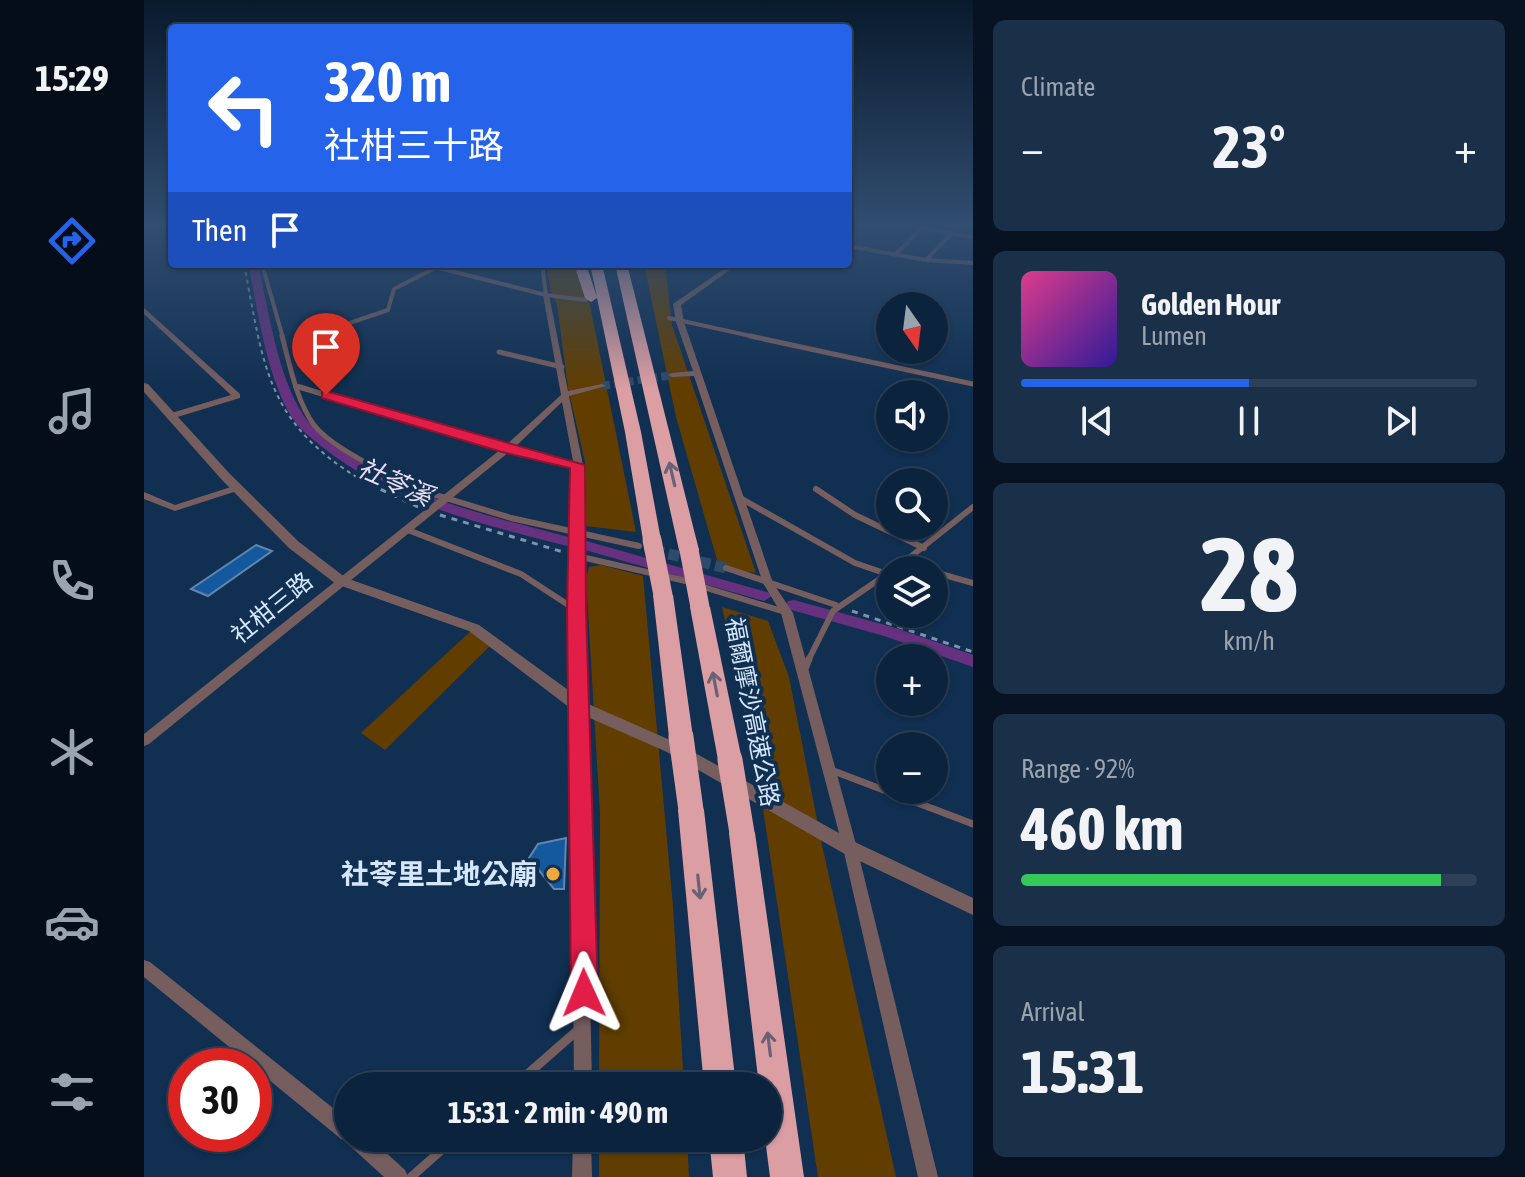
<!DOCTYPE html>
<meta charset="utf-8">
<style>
body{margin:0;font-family:"Asap Condensed","Noto Sans TC",sans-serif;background:#1a2f48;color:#f1f3f6;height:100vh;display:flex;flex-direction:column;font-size:30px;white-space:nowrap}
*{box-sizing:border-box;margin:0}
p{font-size:26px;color:#9aa4b0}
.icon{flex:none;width:44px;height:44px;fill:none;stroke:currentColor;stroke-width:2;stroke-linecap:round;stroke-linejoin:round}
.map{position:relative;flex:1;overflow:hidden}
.panel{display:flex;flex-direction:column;gap:20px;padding:20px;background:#071322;width:552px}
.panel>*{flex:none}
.top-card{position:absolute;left:24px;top:24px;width:684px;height:244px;border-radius:8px;box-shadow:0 2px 6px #0004,0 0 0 2px #2c4057;background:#2563eb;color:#fff;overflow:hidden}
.needle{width:52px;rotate:166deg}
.fabs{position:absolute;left:732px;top:292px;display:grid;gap:16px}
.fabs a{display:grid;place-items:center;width:72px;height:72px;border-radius:50%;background:#0c233d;box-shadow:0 2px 6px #0004,0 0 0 2px #2c4057;font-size:40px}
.speed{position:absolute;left:24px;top:1048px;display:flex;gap:16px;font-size:40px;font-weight:700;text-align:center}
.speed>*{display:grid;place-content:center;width:104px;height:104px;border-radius:50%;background:#0c233d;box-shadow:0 2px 6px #0004,0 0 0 2px #2c4057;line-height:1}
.speed .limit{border:12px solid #d22;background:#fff;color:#111}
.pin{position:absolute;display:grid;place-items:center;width:68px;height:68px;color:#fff;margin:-82px -34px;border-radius:50% 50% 50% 0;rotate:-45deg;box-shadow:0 0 8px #0007}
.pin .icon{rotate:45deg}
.me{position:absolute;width:88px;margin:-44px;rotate:359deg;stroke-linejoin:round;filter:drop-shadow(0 0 6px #0008)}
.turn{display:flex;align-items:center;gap:28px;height:168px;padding:0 24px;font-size:36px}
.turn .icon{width:104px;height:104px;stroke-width:2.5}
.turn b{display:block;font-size:56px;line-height:68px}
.then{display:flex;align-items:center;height:76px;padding:0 24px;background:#0003;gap:16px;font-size:30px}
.big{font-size:60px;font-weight:700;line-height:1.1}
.panel .tile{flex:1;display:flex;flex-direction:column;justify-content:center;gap:12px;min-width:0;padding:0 28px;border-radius:12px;background:#1a2f48}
.panel .dial{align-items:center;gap:0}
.dial b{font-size:104px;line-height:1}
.song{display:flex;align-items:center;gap:24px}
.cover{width:96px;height:96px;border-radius:12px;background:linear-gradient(135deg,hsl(330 70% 55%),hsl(250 70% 35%))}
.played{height:8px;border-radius:4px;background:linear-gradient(90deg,#2563eb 50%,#2c4057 50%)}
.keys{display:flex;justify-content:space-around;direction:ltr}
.heat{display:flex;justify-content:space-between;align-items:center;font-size:44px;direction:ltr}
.charge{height:12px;border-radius:6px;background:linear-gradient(90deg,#34c759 92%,#2c4057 0)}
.trip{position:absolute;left:190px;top:1072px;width:448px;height:80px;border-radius:40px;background:#0c233d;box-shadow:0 2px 6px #0004,0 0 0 2px #2c4057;font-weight:700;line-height:80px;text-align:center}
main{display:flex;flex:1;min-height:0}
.menu{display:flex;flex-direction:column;width:144px;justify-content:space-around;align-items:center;background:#050e18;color:#9aa4b0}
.menu .icon{width:56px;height:56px}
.menu .selected{color:#2563eb}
.menu b{font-size:36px;color:#f1f3f6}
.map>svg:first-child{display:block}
.green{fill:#613e00}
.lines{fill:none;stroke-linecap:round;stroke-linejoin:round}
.canal{fill:#66317e;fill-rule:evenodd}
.building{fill:#14589e;stroke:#6384ac;stroke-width:2}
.minor-tunnel-far1{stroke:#2e4b6b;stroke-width:8;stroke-dasharray:8 4;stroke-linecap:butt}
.minor-tunnel{stroke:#2e4b6b;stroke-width:11;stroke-dasharray:11 5;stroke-linecap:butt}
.path-far1{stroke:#7b93af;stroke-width:2;stroke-dasharray:4 4;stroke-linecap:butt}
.path{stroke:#7b93af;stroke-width:3;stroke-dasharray:6 6;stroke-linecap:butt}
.service-far4{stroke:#765e5f;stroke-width:4}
.service-far3{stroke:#765e5f;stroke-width:5}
.service-far2{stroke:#765e5f;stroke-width:6}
.service-far1{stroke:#765e5f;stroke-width:7}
.service{stroke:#765e5f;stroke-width:9}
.minor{fill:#765e5f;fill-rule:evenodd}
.tertiary{fill:#765e5f;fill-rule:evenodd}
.motorway{fill:#da9ea3;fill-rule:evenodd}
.motorway-bridge-far1{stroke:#da9ea3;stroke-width:19}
.motorway-bridge{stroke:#da9ea3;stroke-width:25}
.oneway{stroke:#6b6176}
.route{fill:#e11d48;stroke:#92132f;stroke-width:2}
.poi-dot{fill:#eea83c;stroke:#102f51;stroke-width:3}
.labels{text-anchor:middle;stroke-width:8;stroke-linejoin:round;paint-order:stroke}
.street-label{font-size:24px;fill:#d5e7fd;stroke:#102f51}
.water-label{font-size:26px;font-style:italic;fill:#e9dbf0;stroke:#102f51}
.near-poi-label{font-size:28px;font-weight:bold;fill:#d5e7fd;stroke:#102f51;text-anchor:end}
</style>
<main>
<nav class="menu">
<b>15:29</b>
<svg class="icon selected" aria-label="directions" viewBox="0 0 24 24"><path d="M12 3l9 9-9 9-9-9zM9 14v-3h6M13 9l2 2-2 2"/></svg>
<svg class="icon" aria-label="music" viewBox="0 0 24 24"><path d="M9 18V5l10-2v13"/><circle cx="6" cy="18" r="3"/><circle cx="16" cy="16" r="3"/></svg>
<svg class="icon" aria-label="phone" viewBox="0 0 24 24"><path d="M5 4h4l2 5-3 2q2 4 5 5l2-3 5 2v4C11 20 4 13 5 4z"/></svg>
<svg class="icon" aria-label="climate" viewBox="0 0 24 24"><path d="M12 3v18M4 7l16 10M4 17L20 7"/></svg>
<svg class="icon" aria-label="car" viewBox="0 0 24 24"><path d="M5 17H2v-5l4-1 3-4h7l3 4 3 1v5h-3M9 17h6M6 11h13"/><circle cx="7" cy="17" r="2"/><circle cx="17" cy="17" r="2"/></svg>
<svg class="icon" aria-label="filters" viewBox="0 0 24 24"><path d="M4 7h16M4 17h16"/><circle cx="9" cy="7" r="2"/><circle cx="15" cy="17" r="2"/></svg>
</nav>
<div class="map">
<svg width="829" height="1177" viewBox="0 0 829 1177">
<rect width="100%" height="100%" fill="#102f51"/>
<!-- green -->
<g class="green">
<path d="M 402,264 L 435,264 L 441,281 L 492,532 L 442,526 L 441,462 L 424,388 L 413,304 L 407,293 Z"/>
<path d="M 500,264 L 521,264 L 528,325 L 612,573 L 589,570 L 573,560 L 532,417 Z"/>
<path d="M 457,565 L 499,576 L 529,906 L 540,1086 L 455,1086 L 456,813 L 442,578 L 445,567 Z"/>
<path d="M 578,607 L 624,621 L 645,677 L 678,845 L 752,1177 L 674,1177 L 614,775 Z"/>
<path d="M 330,628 L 351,641 L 241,750 L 217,733 Z"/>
<path d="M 455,1138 L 543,1138 L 545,1177 L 455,1177 Z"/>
</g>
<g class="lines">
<!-- canal -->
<g class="canal">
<path d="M 104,264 L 114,264 C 125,311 133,375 160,416 C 167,427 181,436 192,444 C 259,498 346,516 428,538 L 431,541 L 428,544 L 423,546 C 336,524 248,503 177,446 C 166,437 154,428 147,416 C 121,371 115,314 104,264 Z"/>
<path d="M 439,540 L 626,593 L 628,596 L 620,601 L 434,548 L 431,545 L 434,542 Z"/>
<path d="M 650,600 L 752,628 L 829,655 L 829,667 L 740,636 L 644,609 L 642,605 L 644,601 Z"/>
</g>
</g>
<!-- building -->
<g class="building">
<path d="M 112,545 L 128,551 L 64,596 L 47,589 Z"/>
<path d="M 422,838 L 420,889 L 410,889 L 385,858 L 394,844 Z"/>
</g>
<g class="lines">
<!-- minor-tunnel-far1 -->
<path class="minor-tunnel-far1" d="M 458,386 L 528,375"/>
<!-- minor-tunnel -->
<path class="minor-tunnel" d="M 509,550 L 582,568"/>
<!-- path-far1 -->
<path class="path-far1" d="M 100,264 C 120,367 122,423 219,481"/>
<!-- path -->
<g class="path">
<path d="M 215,479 L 274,507"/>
<path d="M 296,515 L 419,552"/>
<path d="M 708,611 L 829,652"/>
</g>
<!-- service-far4 -->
<g class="service-far4">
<path d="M 12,224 L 28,225"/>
<path d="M 704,246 L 782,260 L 829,263"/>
<path d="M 752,254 L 778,228 L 829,237"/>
<path d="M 783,259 L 808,233"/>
<path d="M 118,264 L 139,338"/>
<path d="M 279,264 L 402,295 L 442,300"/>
<path d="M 398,264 L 402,295"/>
<path d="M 525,318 L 616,338"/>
<path d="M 191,328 L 244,310 L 250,289 L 293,267"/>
</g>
<!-- service-far3 -->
<g class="service-far3">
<path d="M 138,336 C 146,365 152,400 170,425 C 186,446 231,467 255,481"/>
<path d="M 606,336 L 829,384"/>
<path d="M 355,352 L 418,367"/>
</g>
<!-- service-far2 -->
<g class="service-far2">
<path d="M 251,479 L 266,487 L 367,518 L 495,546"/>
<path d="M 672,489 L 711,515 L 780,548"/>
<path d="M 598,499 L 711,563 L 743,574"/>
<path d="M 264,530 L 377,574 L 432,610"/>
<path d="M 433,556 L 546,582"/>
<path d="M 761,563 L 784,570"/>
<path d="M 582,568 L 692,605"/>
<path d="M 750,570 L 829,507"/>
<path d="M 790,572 L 829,583"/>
<path d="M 556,586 L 641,612"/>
<path d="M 664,661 L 689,611 L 743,574"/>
</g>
<!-- service-far1 -->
<g class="service-far1">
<path d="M 661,669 L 665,659"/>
<path d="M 687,770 L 829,824"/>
</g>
<!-- service -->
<g class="service">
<path d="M 370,1086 L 435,1029"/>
<path d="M 267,1177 L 311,1138"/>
</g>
<!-- minor -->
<g class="minor">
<path d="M 587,264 L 594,264 L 537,305 L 540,322 L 629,583 L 649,613 L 713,848 L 794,1177 L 774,1177 L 699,848 L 637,613 L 619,583 L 550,376 L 528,377 L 524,375 L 528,373 L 549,371 L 532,322 L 529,304 Z"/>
<path d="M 402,293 L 405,295 L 424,391 L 458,384 L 462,386 L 425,396 L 439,465 L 438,610 L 448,1086 L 430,1086 L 426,610 L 429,467 L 365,452 L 5,744 L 0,746 L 0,734 L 356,450 L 149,388 L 149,384 L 155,384 L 361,446 L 417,395 L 399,295 ZM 418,402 L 429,461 L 370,448 Z"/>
<path d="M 0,308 L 96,394 L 96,398 L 30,418 L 24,418 L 24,414 L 87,395 L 0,314 Z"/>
<path d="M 93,485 L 96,486 L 98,488 L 96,490 L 31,511 L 0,499 L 0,492 L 31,505 Z"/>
<path d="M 0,960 L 6,962 L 204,1120 L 204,1138 L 226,1138 L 261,1170 L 264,1177 L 240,1177 L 205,1145 L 204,1141 L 197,1139 L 0,977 Z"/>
<path d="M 429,1138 L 447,1138 L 448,1177 L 428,1177 Z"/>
</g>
<!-- tertiary -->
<path class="tertiary" d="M 0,383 L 4,384 L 86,474 L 155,542 L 202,578 L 335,625 L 442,703 L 535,744 L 713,843 L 829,898 L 829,915 L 699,853 L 523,752 L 430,711 L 325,631 L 192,584 L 145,548 L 78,480 L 0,392 Z"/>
<!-- motorway -->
<g class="motorway">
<path d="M 430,264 L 442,264 L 453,297 L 446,264 L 458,264 L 497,432 L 517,540 L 515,544 L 508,546 L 499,540 L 481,432 L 453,298 L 447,302 L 441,298 Z"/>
<path d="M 471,264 L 483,264 L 555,550 L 552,554 L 538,554 L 535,550 Z"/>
<path d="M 519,589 L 529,595 L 549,737 L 545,743 L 529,743 L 525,737 L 509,595 Z"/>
<path d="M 556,601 L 566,607 L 598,760 L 595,766 L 586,769 L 577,766 L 574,760 L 546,607 Z"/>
<path d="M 547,800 L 556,803 L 560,810 L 592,1086 L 560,1086 L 534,810 L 538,803 Z"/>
<path d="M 598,823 L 607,826 L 611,833 L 660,1177 L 626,1177 L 621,1138 L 624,1138 L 624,1086 L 615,1086 L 585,833 L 589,826 Z"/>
<path d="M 565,1138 L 599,1138 L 603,1177 L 569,1177 Z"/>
</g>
<!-- motorway-bridge-far1 -->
<g class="motorway-bridge-far1">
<path d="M 508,540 L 519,595"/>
<path d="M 545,550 L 556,607"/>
</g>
<!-- motorway-bridge -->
<g class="motorway-bridge">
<path d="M 537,737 L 547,810"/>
<path d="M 586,760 L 598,833"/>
</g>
</g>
<!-- one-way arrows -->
<defs><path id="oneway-shaft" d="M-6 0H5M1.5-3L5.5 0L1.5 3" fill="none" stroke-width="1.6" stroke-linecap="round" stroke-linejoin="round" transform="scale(2)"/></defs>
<g class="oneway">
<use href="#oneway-shaft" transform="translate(528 474) rotate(-103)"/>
<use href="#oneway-shaft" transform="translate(571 684) rotate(-101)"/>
<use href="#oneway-shaft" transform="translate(555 887) rotate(84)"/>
<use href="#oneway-shaft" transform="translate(625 1044) rotate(-97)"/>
</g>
<!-- sky -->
<linearGradient id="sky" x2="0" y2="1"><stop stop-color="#091a2d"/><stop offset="0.58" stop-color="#314d70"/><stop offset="1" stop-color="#314d70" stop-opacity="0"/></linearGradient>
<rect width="829" height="388" fill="url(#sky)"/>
<!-- route -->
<path class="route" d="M 182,391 L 441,465 L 442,610 L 454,993 L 450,1002 L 440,1005 L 431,1002 L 427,993 L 423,610 L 426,468 L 358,452 L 178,398 L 178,392 Z"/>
<!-- markers -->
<circle class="poi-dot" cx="409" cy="874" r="8"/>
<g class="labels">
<!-- street labels -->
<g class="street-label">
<text transform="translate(128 608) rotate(-39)" y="8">社柑三路</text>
<text transform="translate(608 712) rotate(79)" y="8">福爾摩沙高速公路</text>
</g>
<!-- water labels -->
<g class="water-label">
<text transform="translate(251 482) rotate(24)" y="9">社苓溪</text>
</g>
<!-- near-poi labels -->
<g class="near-poi-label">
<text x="393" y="884">社苓里土地公廟</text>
</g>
</g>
</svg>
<div class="fabs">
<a><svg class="needle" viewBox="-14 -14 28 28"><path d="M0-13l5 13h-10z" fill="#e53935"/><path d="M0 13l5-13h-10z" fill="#9aa4b0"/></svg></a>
<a><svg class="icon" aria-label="sound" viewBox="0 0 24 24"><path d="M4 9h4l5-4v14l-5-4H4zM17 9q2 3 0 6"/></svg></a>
<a><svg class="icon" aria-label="search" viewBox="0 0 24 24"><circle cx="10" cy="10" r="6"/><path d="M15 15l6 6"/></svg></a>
<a><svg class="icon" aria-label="layers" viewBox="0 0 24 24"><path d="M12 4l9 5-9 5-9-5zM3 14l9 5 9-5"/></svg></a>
<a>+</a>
<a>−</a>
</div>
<div class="speed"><div class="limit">30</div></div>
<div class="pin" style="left:182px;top:395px;background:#d93025"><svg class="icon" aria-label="arrive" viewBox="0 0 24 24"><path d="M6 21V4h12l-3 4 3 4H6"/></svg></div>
<svg class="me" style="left:440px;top:993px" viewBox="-20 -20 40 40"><path d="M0-17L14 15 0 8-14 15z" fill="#e11d48" stroke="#fff" stroke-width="4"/></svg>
<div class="trip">15:31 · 2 min · 490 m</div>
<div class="top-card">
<div class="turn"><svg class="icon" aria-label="left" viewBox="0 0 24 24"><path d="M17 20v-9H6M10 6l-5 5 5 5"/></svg><div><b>320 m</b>社柑三十路</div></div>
<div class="then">Then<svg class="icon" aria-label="arrive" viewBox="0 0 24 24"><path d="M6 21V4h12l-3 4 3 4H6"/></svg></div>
</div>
</div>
<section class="panel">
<div class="tile"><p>Climate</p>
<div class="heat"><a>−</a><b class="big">23°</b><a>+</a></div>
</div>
<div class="tile">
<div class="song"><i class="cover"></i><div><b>Golden Hour</b><p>Lumen</p></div></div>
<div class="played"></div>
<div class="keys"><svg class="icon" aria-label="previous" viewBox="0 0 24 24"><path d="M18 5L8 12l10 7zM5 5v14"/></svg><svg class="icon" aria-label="pause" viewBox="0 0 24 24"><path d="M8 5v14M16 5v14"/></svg><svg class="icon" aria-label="next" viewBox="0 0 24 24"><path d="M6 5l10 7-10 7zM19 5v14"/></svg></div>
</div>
<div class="tile dial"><b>28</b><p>km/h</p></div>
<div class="tile"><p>Range · 92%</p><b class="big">460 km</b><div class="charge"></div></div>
<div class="tile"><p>Arrival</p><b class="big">15:31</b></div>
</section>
</main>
